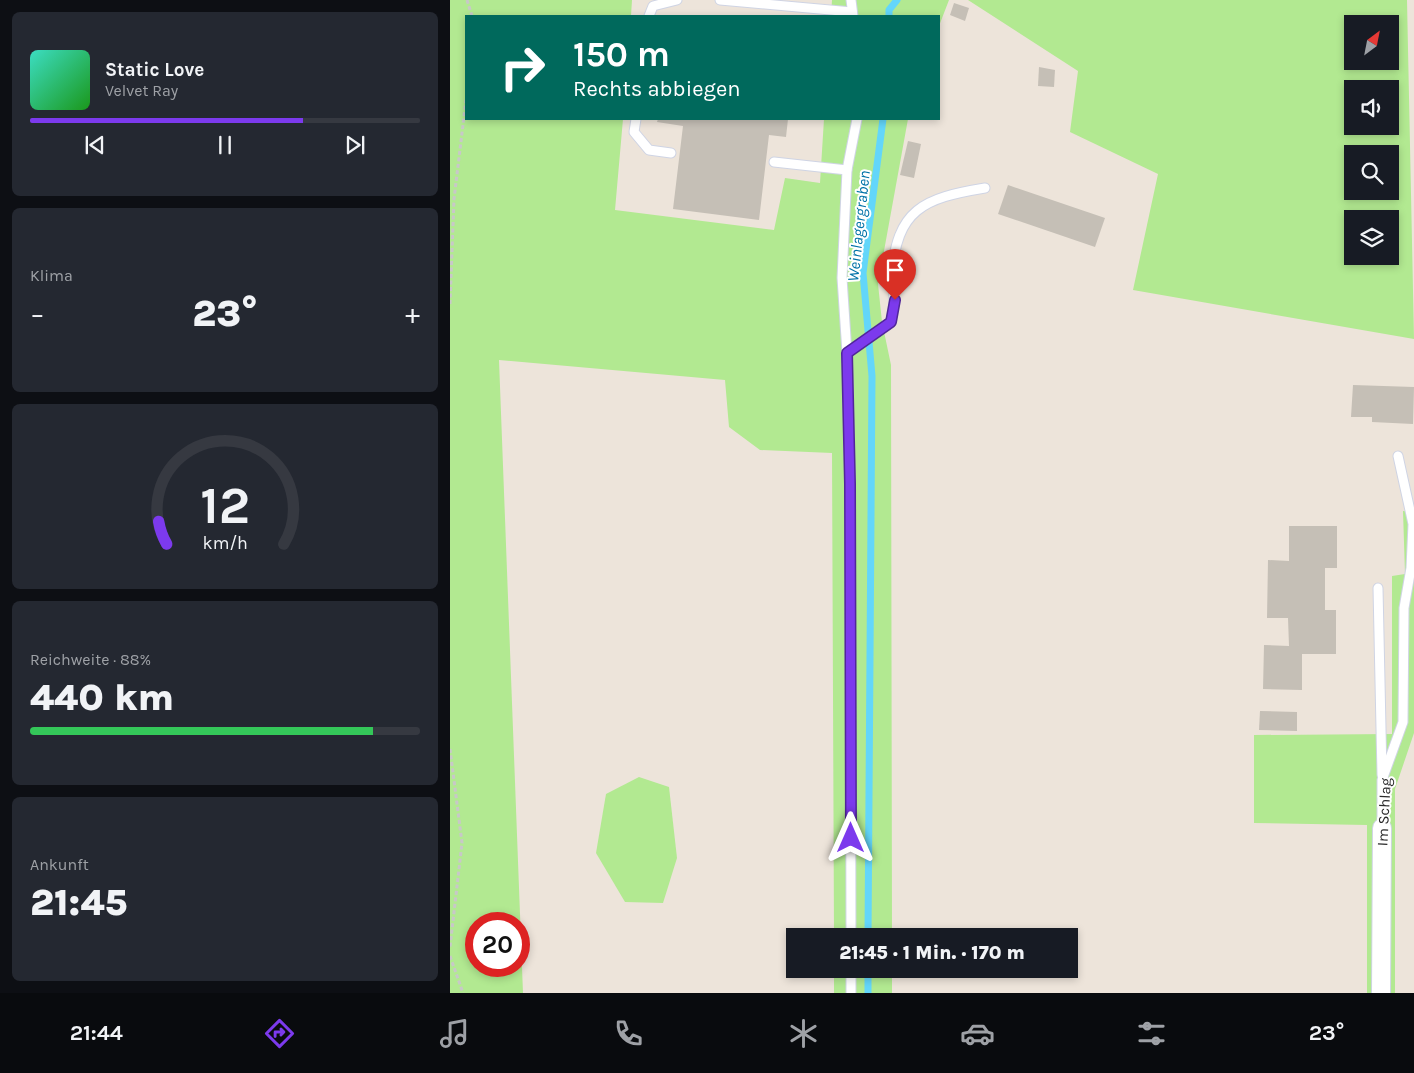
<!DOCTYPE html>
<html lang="de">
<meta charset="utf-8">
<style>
body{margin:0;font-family:Karla,sans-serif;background:#242831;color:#f1f3f6;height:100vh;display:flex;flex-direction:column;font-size:19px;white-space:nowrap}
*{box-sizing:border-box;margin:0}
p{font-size:16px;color:#9ea1a6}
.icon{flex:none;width:28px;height:28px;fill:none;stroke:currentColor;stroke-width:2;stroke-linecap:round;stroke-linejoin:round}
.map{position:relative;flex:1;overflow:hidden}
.side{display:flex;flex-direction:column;gap:12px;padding:12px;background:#0d0f14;width:450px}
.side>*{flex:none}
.banner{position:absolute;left:15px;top:15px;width:475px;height:105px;border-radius:0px;box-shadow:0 2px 8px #0003;background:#00695c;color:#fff;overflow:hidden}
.needle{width:32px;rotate:32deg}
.tools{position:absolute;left:894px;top:15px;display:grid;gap:10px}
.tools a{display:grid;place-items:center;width:55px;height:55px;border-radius:0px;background:#171b24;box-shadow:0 2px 8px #0003;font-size:25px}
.speed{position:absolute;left:15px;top:912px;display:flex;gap:10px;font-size:25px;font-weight:700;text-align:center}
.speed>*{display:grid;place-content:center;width:65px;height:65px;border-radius:50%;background:#171b24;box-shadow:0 2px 8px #0003;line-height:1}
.speed .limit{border:8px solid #d22;background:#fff;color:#111}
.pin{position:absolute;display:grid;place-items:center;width:42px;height:42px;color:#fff;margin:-51px -21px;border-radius:50% 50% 50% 0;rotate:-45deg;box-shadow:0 0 5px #0007}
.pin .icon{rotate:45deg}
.me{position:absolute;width:55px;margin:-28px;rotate:0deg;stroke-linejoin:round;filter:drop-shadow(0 0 4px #0008)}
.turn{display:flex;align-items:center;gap:18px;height:105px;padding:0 25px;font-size:22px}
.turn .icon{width:65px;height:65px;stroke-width:2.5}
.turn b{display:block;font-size:35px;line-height:42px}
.big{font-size:38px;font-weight:800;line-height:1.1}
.side .tile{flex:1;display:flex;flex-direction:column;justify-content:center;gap:8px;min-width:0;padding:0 18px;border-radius:8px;background:#242831}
.side .dial{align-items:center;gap:0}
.dial svg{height:130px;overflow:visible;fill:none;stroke:#363941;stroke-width:7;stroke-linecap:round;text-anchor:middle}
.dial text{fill:#f1f3f6;stroke:none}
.song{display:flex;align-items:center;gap:15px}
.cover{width:60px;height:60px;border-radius:8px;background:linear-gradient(135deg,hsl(170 70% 55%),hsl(120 70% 35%))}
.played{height:5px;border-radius:2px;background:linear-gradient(90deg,#7c3aed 70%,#363941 70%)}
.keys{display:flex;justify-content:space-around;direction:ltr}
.heat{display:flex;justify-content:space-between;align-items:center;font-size:28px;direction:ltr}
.charge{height:8px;border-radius:4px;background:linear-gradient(90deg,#34c759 88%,#363941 0)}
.trip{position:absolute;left:336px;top:928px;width:292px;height:50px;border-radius:0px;background:#171b24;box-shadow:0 2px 8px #0003;font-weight:800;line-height:50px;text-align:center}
.dock{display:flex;height:80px;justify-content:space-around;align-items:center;background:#090b0e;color:#9ea1a6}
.dock .icon{width:35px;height:35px}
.dock .active{color:#7c3aed}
.dock b{font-size:22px;color:#f1f3f6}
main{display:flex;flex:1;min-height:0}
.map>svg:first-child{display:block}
.green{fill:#b2e991;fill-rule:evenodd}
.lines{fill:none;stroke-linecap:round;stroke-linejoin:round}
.stream{stroke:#63d6fa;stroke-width:7}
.building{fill:#c5bfb6}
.lane-casing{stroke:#cfd4e4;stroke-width:11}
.street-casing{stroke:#cfd4e4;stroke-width:20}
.path{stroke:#c8c8c8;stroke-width:3;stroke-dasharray:4 2.5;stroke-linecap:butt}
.lane{stroke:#fff;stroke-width:9}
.street{stroke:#fff;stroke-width:18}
.route-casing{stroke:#51269a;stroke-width:12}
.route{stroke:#7c3aed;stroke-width:9}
.labels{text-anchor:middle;stroke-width:4;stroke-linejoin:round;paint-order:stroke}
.street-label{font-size:15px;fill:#2a2a2a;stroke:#fff}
.water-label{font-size:16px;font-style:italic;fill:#0172a7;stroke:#fff}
</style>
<main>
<section class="side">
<div class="tile">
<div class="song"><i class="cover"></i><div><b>Static Love</b><p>Velvet Ray</p></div></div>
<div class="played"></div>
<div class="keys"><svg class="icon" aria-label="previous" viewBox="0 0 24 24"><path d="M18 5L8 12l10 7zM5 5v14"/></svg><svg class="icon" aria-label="pause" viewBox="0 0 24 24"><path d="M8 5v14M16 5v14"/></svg><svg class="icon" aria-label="next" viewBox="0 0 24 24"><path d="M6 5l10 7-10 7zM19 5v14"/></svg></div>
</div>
<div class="tile"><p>Klima</p>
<div class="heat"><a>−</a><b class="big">23°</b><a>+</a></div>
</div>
<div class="tile dial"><svg viewBox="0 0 100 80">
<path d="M14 69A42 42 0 1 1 86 69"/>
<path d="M14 69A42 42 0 0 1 9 55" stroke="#7c3aed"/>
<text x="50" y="56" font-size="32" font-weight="700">12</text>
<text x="50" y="72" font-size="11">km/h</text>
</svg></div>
<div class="tile"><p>Reichweite · 88%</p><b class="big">440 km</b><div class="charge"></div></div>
<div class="tile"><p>Ankunft</p><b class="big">21:45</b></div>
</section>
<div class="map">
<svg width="964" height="993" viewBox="0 0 964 993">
<rect width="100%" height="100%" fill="#ede4da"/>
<!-- green -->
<g class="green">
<path d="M 0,0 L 182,0 L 181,16 L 16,16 L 16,119 L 173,119 L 165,210 L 324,230 L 335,178 L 370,183 L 374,119 L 458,119 L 428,284 L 432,322 L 441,365 L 442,936 L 384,936 L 382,453 L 310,450 L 279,427 L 275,380 L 49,360 L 73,993 L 0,993 ZM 26,924 L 69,924 L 69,966 L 26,966 Z"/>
<path d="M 382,0 L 499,0 L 489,26 L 489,16 L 381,16 Z"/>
<path d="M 518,0 L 957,0 L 964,339 L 683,290 L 708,174 L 620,132 L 628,71 ZM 902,24 L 940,24 L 940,61 L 902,61 ZM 902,89 L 940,89 L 940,126 L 902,126 ZM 902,154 L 940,154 L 940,191 L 902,191 ZM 902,219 L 940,219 L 940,256 L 902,256 Z"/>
<path d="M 953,511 L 964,512 L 964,733 L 945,789 L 945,993 L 917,993 L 917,825 L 804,823 L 804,735 L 942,734 L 942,576 L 955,574 Z"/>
<path d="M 189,777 L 219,787 L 227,858 L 213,903 L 175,902 L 146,853 L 156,794 Z"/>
<rect x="384" y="969" width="58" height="24"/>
</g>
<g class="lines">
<!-- stream -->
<g class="stream">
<path d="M 439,16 L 439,10 L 447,0"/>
<path d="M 418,936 L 422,376 L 413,273 L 433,119"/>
<path d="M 418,993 L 418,969"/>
</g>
</g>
<!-- building -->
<g class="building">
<path d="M 504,3 L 519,8 L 515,21 L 500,15 Z"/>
<path d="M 589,67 L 605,70 L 604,87 L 588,86 Z"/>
<path d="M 208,119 L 338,119 L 336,137 L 319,135 L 309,220 L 223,209 L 233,126 L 207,122 Z"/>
<path d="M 458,141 L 471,144 L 464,178 L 450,175 Z"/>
<path d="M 558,185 L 655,218 L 645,247 L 548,214 Z"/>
<path d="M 903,385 L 964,387 L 963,424 L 922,422 L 922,417 L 901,417 Z"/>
<path d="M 839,526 L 887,526 L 887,568 L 875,568 L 875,610 L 886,610 L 886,654 L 852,654 L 852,690 L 813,689 L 814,645 L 839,646 L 838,618 L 817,618 L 818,560 L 839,561 Z"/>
<path d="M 810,711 L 847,712 L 847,731 L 809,730 Z"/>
</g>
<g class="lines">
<!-- lane casing -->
<g class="lane-casing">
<g id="lane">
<path d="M 270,0 L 402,12"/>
<path d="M 401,0 L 403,16"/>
<path d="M 199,16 L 203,6 L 227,0"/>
<path d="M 186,119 L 184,132 L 199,150 L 221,153"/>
<path d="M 324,162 L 397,170"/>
<path d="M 397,353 L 441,322 C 442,314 445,306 444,299 C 444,291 441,284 442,276 C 446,209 474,198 535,188"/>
<path d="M 928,588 L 932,775"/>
<path d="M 932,828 L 932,780 L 953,722 L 954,608 L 961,568 L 963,524 L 948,456"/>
<path d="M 401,936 L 400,484 L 397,353 L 392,278 L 397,170 L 407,119"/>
<path d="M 401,969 L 401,993"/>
</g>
</g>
<!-- street casing -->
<g class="street-casing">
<path id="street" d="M 931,993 L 932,828"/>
</g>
<!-- path -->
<g class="path">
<path d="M 17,0 L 22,16"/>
<path d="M 0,304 L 4,199 L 16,100"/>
<path d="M 0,749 L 12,843 L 0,947"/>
<path d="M 0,956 L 13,993"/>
</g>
<!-- lane -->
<use href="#lane" class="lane"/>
<!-- street -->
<use href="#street" class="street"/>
</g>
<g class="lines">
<!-- route casing -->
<g class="route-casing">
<path id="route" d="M 401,838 L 400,484 L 397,353 L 441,322 L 445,300"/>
</g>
<!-- route -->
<use href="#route" class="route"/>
</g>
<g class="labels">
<!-- street labels -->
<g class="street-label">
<text transform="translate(934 812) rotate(-87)" y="5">Im Schlag</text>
</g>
<!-- water labels -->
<g class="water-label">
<text transform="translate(408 226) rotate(-84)" y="6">Weinlagergraben</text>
</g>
</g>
</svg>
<div class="tools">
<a><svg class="needle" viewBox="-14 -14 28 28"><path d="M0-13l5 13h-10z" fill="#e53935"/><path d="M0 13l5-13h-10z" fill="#9ea1a6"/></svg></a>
<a><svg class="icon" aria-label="sound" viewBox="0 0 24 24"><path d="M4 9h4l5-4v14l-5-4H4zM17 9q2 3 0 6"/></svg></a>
<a><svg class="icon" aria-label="search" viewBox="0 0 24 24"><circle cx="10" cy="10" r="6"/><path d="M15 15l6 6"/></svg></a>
<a><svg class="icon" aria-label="layers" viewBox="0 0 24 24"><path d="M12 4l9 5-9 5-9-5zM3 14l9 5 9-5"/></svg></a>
</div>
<div class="speed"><div class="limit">20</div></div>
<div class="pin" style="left:445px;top:300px;background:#d93025"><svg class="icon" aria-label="arrive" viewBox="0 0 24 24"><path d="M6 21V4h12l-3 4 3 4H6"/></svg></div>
<svg class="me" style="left:401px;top:838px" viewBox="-20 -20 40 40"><path d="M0-17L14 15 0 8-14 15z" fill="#7c3aed" stroke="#fff" stroke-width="4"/></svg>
<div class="trip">21:45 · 1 Min. · 170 m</div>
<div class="banner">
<div class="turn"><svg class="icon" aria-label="right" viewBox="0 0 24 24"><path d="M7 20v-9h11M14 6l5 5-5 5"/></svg><div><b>150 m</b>Rechts abbiegen</div></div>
</div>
</div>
</main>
<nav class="dock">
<b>21:44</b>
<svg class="icon active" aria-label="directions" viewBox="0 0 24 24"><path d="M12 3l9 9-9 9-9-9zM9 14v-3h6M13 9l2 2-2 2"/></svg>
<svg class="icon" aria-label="music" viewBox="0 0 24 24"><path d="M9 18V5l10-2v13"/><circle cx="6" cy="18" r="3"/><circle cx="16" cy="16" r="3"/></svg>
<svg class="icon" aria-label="phone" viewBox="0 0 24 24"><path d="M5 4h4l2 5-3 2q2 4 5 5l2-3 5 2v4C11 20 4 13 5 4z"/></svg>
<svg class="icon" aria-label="climate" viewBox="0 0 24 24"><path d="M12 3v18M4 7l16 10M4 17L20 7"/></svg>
<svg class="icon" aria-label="car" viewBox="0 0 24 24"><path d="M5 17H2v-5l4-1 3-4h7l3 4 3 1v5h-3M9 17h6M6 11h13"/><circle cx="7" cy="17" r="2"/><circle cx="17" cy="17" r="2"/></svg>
<svg class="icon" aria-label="filters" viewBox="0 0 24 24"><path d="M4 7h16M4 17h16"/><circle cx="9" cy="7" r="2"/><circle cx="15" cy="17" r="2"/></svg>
<b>23°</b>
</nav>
